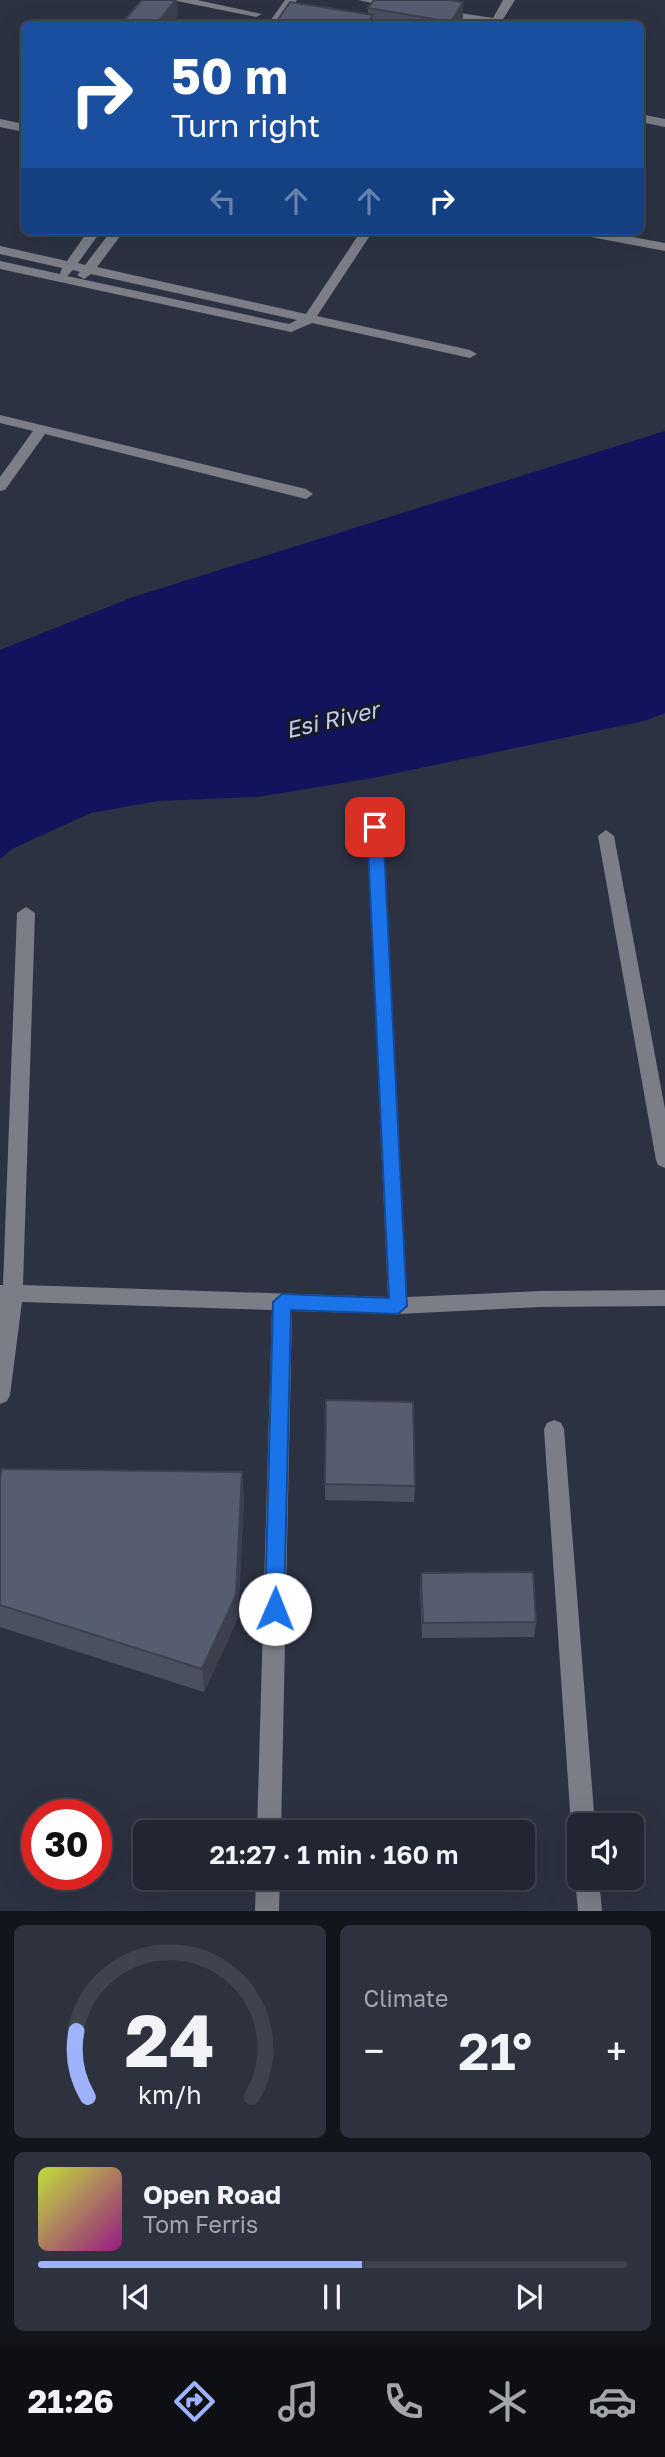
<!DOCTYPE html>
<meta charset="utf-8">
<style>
body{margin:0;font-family:"Golos Text",sans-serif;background:#2e323e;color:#f1f3f6;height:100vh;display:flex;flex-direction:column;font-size:26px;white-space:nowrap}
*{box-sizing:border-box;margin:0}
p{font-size:23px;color:#a2a5ac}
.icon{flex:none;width:38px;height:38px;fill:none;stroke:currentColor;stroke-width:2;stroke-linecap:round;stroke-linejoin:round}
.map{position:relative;height:1911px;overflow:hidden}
.drawer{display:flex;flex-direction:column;gap:14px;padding:14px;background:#13151c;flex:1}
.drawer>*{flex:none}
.banner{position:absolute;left:21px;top:21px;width:623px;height:214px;border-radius:10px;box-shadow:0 7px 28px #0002,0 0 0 2px #3f434d;background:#1a4fa0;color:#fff;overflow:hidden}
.buttons{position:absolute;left:567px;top:1813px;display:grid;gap:14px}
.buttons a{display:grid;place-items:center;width:77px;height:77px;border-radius:10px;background:#222632;box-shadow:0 7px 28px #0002,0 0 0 2px #3f434d;font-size:35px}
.speed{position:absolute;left:21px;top:1799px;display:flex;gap:14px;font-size:35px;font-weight:700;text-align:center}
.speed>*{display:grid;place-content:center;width:91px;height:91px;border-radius:50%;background:#222632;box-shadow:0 7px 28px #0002,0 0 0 2px #3f434d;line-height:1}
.speed .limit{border:10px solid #d22;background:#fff;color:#111}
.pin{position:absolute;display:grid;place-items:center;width:60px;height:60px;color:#fff;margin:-30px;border-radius:14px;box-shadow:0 4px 10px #0006}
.me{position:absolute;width:77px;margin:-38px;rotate:1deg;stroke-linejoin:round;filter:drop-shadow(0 0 5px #0008)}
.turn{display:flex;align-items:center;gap:24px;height:147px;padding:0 35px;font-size:32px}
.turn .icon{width:91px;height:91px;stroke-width:2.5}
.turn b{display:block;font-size:49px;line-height:60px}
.lanes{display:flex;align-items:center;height:66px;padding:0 35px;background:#0003;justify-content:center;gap:35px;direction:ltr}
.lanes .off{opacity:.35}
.big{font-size:52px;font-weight:600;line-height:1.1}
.drawer .widget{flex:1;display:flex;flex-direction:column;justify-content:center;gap:10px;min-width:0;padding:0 24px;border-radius:10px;background:#2e323e}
.drawer .dial{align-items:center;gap:0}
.dial svg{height:182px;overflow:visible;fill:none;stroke:#3f434d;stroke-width:7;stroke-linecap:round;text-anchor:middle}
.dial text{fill:#f1f3f6;stroke:none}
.song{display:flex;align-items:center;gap:21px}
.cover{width:84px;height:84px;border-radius:10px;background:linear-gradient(135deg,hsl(70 70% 55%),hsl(310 70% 35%))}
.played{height:7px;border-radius:4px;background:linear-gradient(90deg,#9eb3fd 55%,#3f434d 55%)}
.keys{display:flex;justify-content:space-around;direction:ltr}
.heat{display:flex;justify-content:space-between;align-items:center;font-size:38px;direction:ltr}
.drawer .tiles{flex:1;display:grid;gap:14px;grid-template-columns:1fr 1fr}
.widget:last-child{grid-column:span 2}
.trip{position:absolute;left:133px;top:1820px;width:402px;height:70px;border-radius:10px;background:#222632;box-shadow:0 7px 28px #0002,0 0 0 2px #3f434d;font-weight:600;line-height:70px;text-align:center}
.tab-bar{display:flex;height:112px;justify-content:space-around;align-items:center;background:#0e0f14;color:#a2a5ac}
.tab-bar .icon{width:49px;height:49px}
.tab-bar .selected{color:#9eb3fd}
.tab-bar b{font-size:32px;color:#f1f3f6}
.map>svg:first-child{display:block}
.water{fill:#11145d}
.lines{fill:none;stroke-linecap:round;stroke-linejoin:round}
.minor{fill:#7b7e87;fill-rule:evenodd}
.wall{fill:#4b5060}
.shaded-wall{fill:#3d414e}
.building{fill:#575d70;stroke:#3d414e;stroke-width:2}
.route{fill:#1a73e8;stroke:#114b97;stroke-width:2}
.labels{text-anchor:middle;stroke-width:6;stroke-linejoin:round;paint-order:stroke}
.water-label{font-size:23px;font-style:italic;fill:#bfccf7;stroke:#181a22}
</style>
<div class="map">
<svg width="665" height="1911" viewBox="0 0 665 1911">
<rect width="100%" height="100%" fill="#2d3243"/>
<!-- water -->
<path class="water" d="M 665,431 L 665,713 L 644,721 L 373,778 L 258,797 L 158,801 L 91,813 L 12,849 L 0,859 L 0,650 L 133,597 Z"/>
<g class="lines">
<!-- minor -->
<g class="minor">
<path d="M 172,0 L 197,0 L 262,14 L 256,17 Z"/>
<path d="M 285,0 L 297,0 L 278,24 L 268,24 Z"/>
<path d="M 358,0 L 386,0 L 402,5 L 396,8 Z"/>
<path d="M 503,0 L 515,0 L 500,24 L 441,16 L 435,13 L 441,10 L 493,18 Z"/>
<path d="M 640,114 L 665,119 L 665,127 L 640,122 Z"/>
<path d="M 0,119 L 24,124 L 24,132 L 0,127 Z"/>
<path d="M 88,231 L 101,231 L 78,263 L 85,265 L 111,231 L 124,231 L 97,267 L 306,314 L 361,231 L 373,231 L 317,316 L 470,350 L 477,354 L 470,358 L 312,323 L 291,332 L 0,269 L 0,261 L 60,274 L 62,268 L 0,254 L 0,246 L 67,261 ZM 73,270 L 80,272 L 77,275 L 84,279 L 91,274 L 297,320 L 289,324 L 67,276 Z"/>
<path d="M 574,231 L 600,231 L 665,243 L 665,251 L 580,235 Z"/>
<path d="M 0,415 L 306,489 L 313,494 L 306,499 L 45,434 L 5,490 L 0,491 L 0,477 L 33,431 L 0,423 Z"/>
<path d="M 375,821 L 383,827 L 407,1297 L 541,1291 L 665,1290 L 665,1306 L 541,1307 L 398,1314 L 292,1311 L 281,1832 L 257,1832 L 272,1310 L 22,1302 L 10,1395 L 7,1401 L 0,1404 L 0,1285 L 3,1285 L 17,913 L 26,907 L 35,913 L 23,1285 L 388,1297 L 367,827 Z"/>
<path d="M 606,830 L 614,836 L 665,1109 L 665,1168 L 658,1165 L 656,1160 L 598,836 Z"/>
<path d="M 554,1420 L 561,1423 L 564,1429 L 595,1825 L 579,1825 L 579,1835 L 575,1833 L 571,1825 L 544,1429 L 547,1423 Z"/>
<path d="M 579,1870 L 579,1878 L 599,1878 L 602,1911 L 578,1911 L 575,1878 Z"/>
<path d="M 256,1878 L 280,1878 L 279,1911 L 255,1911 Z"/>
</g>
</g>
<!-- wall -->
<g class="wall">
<path d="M 368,8 L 463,19 L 459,24 L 277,24 L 277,21 L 368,15 Z"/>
<path d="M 326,1400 L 415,1486 L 414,1502 L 325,1500 Z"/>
<path d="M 242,1472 L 244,1497 L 238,1618 L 204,1692 L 0,1627 L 0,1479 Z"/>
<path d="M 421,1573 L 536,1622 L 534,1637 L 422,1638 L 420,1589 Z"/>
</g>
<!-- shaded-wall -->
<g class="shaded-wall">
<path d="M 176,0 L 177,0 L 178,16 L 170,24 L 156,24 Z"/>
<path d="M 463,2 L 463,19 L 459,24 L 451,24 L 451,22 Z"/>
<path d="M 373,15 L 373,24 L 367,24 Z"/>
<path d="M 242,1472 L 244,1497 L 238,1618 L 204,1692 L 202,1669 Z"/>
</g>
<!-- building -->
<g class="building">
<path d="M 142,0 L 176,0 L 156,24 L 121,24 Z"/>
<path d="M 374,0 L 449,0 L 463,2 L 451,22 L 368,8 Z"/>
<path d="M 290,2 L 373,15 L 367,24 L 296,24 L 277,21 Z"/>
<path d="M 326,1400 L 413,1402 L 415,1486 L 325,1484 Z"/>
<path d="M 2,1469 L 242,1472 L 236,1595 L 202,1669 L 0,1605 L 0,1479 Z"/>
<path d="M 533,1572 L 536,1622 L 423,1623 L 421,1573 Z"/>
</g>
<!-- route -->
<path class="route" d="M 375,821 L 383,827 L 407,1306 L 398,1314 L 291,1310 L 284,1609 L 282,1616 L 275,1618 L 268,1616 L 265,1609 L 273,1302 L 282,1294 L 389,1298 L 367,827 Z"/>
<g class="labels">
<!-- water labels -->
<g class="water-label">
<text transform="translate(332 720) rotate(-13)" y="8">Esi River</text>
</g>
</g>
</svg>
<div class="buttons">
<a><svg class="icon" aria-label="sound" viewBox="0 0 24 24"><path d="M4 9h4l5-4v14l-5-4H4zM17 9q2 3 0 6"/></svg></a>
</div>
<div class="speed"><div class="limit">30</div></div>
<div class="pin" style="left:375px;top:827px;background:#d93025"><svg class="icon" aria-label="arrive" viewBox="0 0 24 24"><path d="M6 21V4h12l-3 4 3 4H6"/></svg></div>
<svg class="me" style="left:275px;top:1609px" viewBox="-20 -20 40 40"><circle r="19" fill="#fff"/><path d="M0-13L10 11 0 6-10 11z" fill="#1a73e8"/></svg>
<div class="trip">21:27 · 1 min · 160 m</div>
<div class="banner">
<div class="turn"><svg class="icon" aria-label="right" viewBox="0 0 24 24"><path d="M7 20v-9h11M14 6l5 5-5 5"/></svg><div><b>50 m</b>Turn right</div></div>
<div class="lanes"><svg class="icon off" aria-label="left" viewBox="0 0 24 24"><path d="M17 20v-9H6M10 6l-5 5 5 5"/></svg><svg class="icon off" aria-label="ahead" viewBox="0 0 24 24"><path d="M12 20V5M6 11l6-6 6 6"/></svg><svg class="icon off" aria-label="ahead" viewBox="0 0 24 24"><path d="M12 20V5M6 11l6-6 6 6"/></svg><svg class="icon" aria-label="right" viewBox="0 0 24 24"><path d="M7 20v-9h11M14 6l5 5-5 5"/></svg></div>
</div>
</div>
<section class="drawer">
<div class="tiles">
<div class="widget dial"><svg viewBox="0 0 100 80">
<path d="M14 69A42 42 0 1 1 86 69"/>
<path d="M14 69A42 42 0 0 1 9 40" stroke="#9eb3fd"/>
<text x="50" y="56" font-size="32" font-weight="700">24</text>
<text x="50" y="72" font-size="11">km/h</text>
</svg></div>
<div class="widget"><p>Climate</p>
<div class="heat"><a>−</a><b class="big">21°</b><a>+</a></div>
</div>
<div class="widget">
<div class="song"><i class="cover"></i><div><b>Open Road</b><p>Tom Ferris</p></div></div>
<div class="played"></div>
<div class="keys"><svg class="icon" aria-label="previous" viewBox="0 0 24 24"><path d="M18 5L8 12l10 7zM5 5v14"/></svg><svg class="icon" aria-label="pause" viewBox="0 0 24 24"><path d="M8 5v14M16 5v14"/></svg><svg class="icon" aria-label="next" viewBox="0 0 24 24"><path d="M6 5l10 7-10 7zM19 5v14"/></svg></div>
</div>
</div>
</section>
<nav class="tab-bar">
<b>21:26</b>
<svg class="icon selected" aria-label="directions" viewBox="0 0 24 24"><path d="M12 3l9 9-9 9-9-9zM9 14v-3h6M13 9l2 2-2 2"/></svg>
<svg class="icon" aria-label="music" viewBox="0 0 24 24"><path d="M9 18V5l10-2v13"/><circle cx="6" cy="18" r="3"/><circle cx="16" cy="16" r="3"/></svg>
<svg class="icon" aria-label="phone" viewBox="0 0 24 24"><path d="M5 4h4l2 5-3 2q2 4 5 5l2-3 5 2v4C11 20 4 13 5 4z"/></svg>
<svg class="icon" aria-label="climate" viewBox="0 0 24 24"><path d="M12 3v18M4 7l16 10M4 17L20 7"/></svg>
<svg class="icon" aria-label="car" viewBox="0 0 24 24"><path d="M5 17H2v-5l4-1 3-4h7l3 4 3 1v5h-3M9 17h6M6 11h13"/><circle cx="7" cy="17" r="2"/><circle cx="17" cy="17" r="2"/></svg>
</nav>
